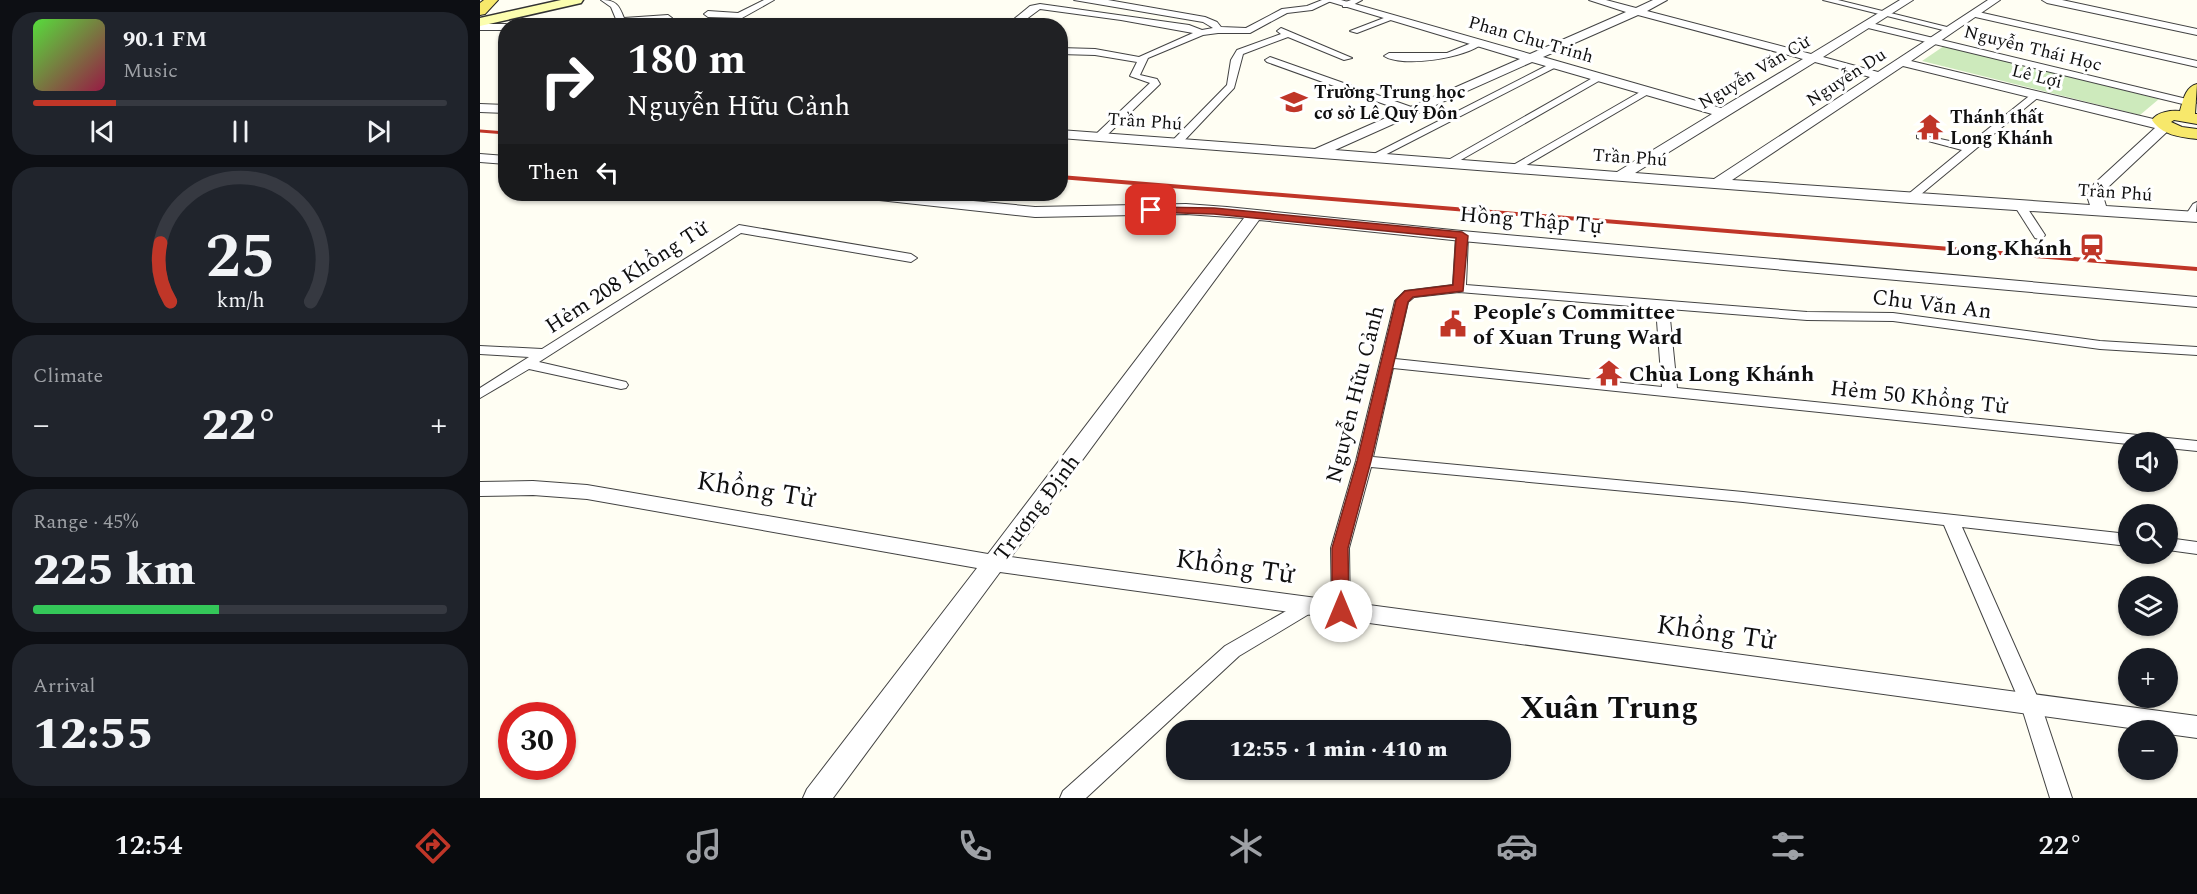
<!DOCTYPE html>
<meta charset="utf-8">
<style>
body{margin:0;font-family:Spectral,serif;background:#20242c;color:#f1f3f6;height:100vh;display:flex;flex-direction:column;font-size:22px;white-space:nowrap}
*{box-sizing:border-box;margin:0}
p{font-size:20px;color:#9ea1a6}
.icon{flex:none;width:33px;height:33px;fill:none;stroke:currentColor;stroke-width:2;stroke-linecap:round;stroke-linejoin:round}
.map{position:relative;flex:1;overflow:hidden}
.side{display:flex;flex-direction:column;gap:12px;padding:12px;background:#0d0f14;width:480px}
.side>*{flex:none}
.hud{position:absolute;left:18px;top:18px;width:570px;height:183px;border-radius:24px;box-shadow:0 2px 4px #0004;background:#202124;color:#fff;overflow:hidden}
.fabs{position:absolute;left:1638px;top:432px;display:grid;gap:12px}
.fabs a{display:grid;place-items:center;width:60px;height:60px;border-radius:50%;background:#171b24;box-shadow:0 2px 4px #0004;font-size:30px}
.speed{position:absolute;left:18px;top:702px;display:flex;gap:12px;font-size:30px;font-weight:700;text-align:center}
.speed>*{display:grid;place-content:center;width:78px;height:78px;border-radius:50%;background:#171b24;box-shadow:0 2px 4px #0004;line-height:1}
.speed .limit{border:9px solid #d22;background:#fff;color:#111}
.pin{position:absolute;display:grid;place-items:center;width:51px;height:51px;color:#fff;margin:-26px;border-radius:12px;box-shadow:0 3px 9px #0006}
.me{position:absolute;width:66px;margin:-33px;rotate:0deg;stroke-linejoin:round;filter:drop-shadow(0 0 4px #0008)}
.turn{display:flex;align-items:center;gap:21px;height:126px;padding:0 30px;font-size:27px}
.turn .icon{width:78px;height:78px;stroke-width:2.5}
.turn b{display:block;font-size:42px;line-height:51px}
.then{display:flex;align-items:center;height:57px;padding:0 30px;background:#0003;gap:12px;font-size:22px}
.big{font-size:45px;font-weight:800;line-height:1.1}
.side .card{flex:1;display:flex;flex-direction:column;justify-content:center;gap:9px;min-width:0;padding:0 21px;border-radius:24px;background:#20242c}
.side .dial{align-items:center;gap:0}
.dial svg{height:156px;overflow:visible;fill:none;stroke:#363941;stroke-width:7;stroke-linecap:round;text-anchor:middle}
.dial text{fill:#f1f3f6;stroke:none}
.song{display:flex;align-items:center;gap:18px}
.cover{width:72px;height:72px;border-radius:9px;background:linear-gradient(135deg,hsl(110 70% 55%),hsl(340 70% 35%))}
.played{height:6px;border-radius:3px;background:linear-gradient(90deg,#c03628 20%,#363941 20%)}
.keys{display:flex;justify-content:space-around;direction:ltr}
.heat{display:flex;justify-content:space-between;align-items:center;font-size:33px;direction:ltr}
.charge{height:9px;border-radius:4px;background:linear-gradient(90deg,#34c759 45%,#363941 0)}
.trip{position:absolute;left:686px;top:720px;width:345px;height:60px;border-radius:24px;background:#171b24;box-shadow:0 2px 4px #0004;font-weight:800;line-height:60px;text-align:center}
.menu{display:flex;height:96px;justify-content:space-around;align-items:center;background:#090b0e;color:#9ea1a6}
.menu .icon{width:42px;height:42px}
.menu .current{color:#c03628}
.menu b{font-size:27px;color:#f1f3f6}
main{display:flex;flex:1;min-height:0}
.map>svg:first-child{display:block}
.green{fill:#cdeabc}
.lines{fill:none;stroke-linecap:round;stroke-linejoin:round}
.minor-casing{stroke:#434343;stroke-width:2}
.tertiary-casing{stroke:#434343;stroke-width:2}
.secondary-casing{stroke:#323232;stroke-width:3}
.primary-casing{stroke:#212121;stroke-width:2}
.minor{fill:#fff;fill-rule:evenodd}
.tertiary{fill:#fff;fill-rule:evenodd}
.secondary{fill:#fcfeaf;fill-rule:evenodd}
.primary{fill:#f7e86b;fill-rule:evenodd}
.rail-far1{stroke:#c03628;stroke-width:3}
.rail{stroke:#c03628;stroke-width:4}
.route{fill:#c03628;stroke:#7d231a;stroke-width:1.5}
.labels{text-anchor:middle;stroke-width:6;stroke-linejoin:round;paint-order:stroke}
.far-street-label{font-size:18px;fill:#101010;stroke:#fff}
.far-poi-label{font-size:18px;font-weight:bold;fill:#101010;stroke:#fff;text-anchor:start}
.street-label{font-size:22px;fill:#101010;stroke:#fff}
.poi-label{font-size:22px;font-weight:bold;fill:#101010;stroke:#fff;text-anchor:start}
.near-street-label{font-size:27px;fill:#101010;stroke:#fff}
.near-quarter-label{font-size:32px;font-weight:bold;fill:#101010;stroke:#fff}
</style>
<main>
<section class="side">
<div class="card">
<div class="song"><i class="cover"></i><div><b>90.1 FM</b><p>Music</p></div></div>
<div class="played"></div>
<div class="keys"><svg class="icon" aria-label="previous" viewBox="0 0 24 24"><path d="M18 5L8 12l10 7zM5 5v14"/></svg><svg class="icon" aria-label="pause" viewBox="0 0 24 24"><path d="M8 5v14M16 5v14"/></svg><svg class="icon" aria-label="next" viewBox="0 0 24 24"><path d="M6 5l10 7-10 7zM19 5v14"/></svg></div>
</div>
<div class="card dial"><svg viewBox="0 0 100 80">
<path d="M14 69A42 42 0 1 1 86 69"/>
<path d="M14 69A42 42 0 0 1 9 39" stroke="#c03628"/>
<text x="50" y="56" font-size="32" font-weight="700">25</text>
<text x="50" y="72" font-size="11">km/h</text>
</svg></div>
<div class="card"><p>Climate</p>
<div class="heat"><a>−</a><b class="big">22°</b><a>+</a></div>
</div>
<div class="card"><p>Range · 45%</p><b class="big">225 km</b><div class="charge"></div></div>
<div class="card"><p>Arrival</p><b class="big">12:55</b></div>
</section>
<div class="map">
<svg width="1717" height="798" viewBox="0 0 1717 798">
<rect width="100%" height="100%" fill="#fffef3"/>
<!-- green -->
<path class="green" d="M 1464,46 L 1679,99 L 1660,115 L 1442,61 Z"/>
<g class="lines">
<!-- minor casing -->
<g class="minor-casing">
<g id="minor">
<path d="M 121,0 C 136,0 139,5 144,18 L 188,15 L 192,18 L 188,21 L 105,26 L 49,26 L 136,19 L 131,7 Z"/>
<path d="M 284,0 L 294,0 L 262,18 L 228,17 L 224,14 L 228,11 L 258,13 Z"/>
<path d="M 594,0 L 628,0 L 725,17 L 737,22 L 741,27 L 766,28 L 802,9 L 827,6 L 842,0 L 853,0 L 832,10 L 807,13 L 770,33 L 738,33 L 723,35 L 668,58 L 660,75 L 677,79 L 680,84 L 623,139 L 615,139 L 615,135 L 670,83 L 650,76 L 657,62 L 615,55 L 580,54 L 580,48 L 615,49 L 659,57 L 713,33 L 641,20 L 560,9 L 537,26 L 528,24 L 550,6 L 560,4 L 709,25 L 722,30 L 733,28 L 723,22 Z"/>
<path d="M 871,0 L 882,0 L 869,7 L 863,7 L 863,3 Z"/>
<path d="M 1343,0 L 1358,0 L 1475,29 L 1471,32 Z"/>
<path d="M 1494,11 L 1717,61 L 1717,67 L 1491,16 L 1491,12 Z"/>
<path d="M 909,16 L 916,18 L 877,33 L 870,31 Z"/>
<path d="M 1387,22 L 1711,100 L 1716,103 L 1711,106 L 1384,27 L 1383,25 Z"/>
<path d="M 0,24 L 26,24 L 29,26 L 26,26 L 26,30 L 0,30 Z"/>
<path d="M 801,28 L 872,58 L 864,60 L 808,37 L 763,54 L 754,88 L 700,145 L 692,145 L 692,141 L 747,85 L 751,60 L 757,50 L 801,34 L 797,31 Z"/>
<path d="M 999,40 L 1003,43 C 987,58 922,68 904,56 L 909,53 L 967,53 Z"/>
<path d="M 790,57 L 937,109 L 938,111 L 929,113 L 787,62 L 785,60 Z"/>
<path d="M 1072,63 L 1080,65 L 897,159 L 889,159 L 888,157 Z"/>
<path d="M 1116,76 L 1124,78 L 972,165 L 968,166 L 963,163 Z"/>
<path d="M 1167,88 L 1172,91 L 1170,93 L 1038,170 L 1030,170 L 1028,168 Z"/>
<path d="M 1553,93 L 1561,95 L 1434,200 L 1426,200 L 1426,196 L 1482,150 L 1437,138 L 1437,134 L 1488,145 Z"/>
<path d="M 1540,201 L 1544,203 L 1565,235 L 1563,238 L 1559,239 L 1555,238 L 1534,205 Z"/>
<path d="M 1717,202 L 1715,219 L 1707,219 L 1705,216 L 1713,204 Z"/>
<path d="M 259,225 L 431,254 L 437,258 L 431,262 L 261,233 L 59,362 L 146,382 L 148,385 L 146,388 L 141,389 L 49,369 L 0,398 L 0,388 L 49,357 L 0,354 L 0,346 L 62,349 Z"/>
<path d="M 982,232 L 988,236 L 986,285 L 1327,312 L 1413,313 L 1620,341 L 1717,347 L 1717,355 L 1620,349 L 1413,321 L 1327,320 L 1189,309 L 1197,388 L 1717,441 L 1717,451 L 1688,448 L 1688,442 L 1648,444 L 913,368 L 893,457 L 1263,492 L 1648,534 L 1648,546 L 1482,527 L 1561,705 L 1592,798 L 1570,798 L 1541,705 L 1464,525 L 1263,502 L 891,467 L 869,548 L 870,611 L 868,616 L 861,618 L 854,616 L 852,611 L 851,548 L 876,461 L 915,301 L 925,291 L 973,285 L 976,236 ZM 979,292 L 1176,308 L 1182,387 L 915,359 L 928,302 L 934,297 Z"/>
<path d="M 1688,538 L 1717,542 L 1717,554 L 1688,550 Z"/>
<path d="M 827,599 L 834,601 L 836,606 L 834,611 L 759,656 L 606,798 L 580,798 L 583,791 L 745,646 Z"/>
</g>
</g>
<!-- tertiary casing -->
<g class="tertiary-casing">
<g id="tertiary">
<path d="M 844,0 L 861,0 L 1050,54 L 1146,12 L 1109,0 L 1126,0 L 1156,8 L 1173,0 L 1187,0 L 1167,11 L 1331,54 L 1420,0 L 1433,0 L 1343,57 L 1398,72 L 1508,0 L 1520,0 L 1431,61 L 1690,123 L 1692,126 L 1690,129 L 1626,189 L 1623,196 L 1626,206 L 1717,212 L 1717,222 L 1430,203 L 580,138 L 580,130 L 835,149 L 1040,59 ZM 1158,15 L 1323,59 L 1241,108 L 1063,57 ZM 1052,62 L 1232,114 L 1137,172 L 855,150 ZM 1335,62 L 1390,77 L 1234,179 L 1155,173 ZM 1423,66 L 1675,128 L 1614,184 L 1607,196 L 1610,205 L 1252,180 Z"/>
<path d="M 1562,0 L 1582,0 L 1717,29 L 1717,35 L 1567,3 Z"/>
<path d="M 0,104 L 26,105 L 26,113 L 0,112 Z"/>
<path d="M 0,154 L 26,156 L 26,164 L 0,162 Z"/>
<path d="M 374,194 L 420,194 L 555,207 L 706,204 L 747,207 L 982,231 L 1717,297 L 1717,307 L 982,241 L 779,220 L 531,557 L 1717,716 L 1717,738 L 1688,734 L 1688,730 L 1664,730 L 520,572 L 353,798 L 323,798 L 327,789 L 497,568 L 107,499 L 53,495 L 0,496 L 0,482 L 53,481 L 107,485 L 508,554 L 764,218 L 706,214 L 555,217 L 381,198 Z"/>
</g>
</g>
<!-- secondary casing -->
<g class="secondary-casing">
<path id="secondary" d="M 81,0 L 103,0 L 101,3 L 0,26 L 0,18 Z"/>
</g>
<!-- primary casing -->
<g class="primary-casing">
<g id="primary">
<path d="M 4,0 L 18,0 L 5,14 L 0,15 L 0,3 Z"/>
<path d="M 1717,84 L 1715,114 L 1717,114 L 1717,124 L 1694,120 L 1691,122 L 1702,127 L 1717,129 L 1717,139 C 1699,137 1682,135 1672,120 C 1677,112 1691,110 1700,111 C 1703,101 1705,87 1717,84 Z"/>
</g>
</g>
<!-- minor -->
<use href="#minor" class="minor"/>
<!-- tertiary -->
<use href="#tertiary" class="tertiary"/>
<!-- secondary -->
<use href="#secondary" class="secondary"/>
<!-- primary -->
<use href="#primary" class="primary"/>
<!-- rail-far1 -->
<path class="rail-far1" d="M 0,131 L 26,133"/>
<!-- rail -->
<g class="rail">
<path d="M 21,133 L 26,133"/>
<path d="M 580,177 L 1717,269"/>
</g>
</g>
<!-- route -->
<path class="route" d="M 671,207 L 734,208 L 982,232 L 988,236 L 983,291 L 933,297 L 928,302 L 891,461 L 868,548 L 869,611 L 867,615 L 861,617 L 855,615 L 852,611 L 852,548 L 877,461 L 916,300 L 925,291 L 973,285 L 976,238 L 734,214 L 667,212 L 666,210 Z"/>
<!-- icons -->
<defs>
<g id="school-bare" transform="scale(2.07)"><path d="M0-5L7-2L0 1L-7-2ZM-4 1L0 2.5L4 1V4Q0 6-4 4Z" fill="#c03628" stroke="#fff" stroke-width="2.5" paint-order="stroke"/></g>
<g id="temple-bare" transform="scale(2.07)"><path d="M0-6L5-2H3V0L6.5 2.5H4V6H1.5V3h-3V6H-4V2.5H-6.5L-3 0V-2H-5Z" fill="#c03628" stroke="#fff" stroke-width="2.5" paint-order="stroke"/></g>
<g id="station-bare" transform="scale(2.07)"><path d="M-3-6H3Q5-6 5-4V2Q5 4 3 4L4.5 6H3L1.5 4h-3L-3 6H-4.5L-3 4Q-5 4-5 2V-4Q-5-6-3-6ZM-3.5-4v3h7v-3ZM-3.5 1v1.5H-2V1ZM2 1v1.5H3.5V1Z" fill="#c03628" stroke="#fff" stroke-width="2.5" paint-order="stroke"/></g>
<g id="civic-bare" transform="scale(2.07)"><path d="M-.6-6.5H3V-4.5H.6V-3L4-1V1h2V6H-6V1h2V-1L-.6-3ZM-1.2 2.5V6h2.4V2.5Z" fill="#c03628" stroke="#fff" stroke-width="2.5" paint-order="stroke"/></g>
</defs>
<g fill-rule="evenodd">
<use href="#school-bare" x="814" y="102"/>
<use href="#temple-bare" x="1450" y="127"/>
<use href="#station-bare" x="1612" y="247"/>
<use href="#civic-bare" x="973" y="324"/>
<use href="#temple-bare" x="1129" y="373"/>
</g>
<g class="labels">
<!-- far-street labels -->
<g class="far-street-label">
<text transform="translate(1051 39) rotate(16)" y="6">Phan Chu Trinh</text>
<text transform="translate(1553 48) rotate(14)" y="6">Nguyễn Thái Học</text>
<text transform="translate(1274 72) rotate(-31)" y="6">Nguyễn Văn Cừ</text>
<text transform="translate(1557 76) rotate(14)" y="6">Lê Lợi</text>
<text transform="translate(1366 77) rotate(-33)" y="6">Nguyễn Du</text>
<text transform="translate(665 121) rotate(4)" y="6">Trần Phú</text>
<text transform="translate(1150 157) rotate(4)" y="6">Trần Phú</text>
<text transform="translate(1635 192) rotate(4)" y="6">Trần Phú</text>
</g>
<!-- far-poi labels -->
<g class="far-poi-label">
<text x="834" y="98">Trường Trung học<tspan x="834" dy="21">cơ sở Lê Quý Đôn</tspan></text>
<text x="1470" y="123">Thánh thất<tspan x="1470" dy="21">Long Khánh</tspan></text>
</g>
<!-- street labels -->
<g class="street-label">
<text transform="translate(1051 219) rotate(5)" y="8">Hồng Thập Tự</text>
<text transform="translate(146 276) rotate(-33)" y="8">Hẻm 208 Khổng Tử</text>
<text transform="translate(1452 303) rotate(7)" y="8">Chu Văn An</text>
<text transform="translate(874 394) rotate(-76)" y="8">Nguyễn Hữu Cảnh</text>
<text transform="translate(1439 396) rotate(6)" y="8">Hẻm 50 Khổng Tử</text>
<text transform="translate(556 507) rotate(-53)" y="8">Trương Định</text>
</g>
<!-- poi labels -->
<g class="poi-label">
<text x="1592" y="255" text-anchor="end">Long Khánh</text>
<text x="993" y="319">People’s Committee<tspan x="993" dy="25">of Xuan Trung Ward</tspan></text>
<text x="1149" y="381">Chùa Long Khánh</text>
</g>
<!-- near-street labels -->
<g class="near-street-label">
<text transform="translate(276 489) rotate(9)" y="9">Khổng Tử</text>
<text transform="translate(755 566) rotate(8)" y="9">Khổng Tử</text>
<text transform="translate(1236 632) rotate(8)" y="9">Khổng Tử</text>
</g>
<!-- near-quarter labels -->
<g class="near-quarter-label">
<text x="1129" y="718">Xuân Trung</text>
</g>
</g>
</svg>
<div class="fabs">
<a><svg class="icon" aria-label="sound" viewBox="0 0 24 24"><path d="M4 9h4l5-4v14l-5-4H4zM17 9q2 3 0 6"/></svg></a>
<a><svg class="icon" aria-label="search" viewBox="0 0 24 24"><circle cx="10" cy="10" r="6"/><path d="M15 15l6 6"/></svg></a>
<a><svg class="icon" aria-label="layers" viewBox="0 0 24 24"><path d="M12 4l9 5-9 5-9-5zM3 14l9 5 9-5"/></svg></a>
<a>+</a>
<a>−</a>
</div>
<div class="speed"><div class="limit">30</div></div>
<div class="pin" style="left:671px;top:210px;background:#d93025"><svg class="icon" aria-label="arrive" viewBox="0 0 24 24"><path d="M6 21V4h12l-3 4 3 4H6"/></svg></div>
<svg class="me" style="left:861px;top:611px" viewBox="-20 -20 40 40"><circle r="19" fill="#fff"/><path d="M0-13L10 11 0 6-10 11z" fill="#c03628"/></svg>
<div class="trip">12:55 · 1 min · 410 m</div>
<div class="hud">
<div class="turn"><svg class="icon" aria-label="right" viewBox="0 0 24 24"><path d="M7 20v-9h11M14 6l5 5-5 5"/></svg><div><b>180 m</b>Nguyễn Hữu Cảnh</div></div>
<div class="then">Then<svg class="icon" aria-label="left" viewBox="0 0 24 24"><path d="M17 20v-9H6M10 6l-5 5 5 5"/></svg></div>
</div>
</div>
</main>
<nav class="menu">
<b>12:54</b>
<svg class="icon current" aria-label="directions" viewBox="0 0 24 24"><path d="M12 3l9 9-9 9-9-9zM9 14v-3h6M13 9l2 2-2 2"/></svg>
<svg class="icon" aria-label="music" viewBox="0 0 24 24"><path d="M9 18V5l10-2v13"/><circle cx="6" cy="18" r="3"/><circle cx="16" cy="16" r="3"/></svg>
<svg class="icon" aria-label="phone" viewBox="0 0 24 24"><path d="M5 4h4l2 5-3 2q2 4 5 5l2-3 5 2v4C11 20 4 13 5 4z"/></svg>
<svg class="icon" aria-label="climate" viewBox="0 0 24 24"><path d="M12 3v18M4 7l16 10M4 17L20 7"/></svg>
<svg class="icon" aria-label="car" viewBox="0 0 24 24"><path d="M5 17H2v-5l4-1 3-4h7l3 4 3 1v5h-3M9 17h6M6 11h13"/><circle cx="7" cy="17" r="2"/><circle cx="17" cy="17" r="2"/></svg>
<svg class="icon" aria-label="filters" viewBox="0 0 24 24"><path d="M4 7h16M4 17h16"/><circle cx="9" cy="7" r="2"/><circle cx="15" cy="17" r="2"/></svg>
<b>22°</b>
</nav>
